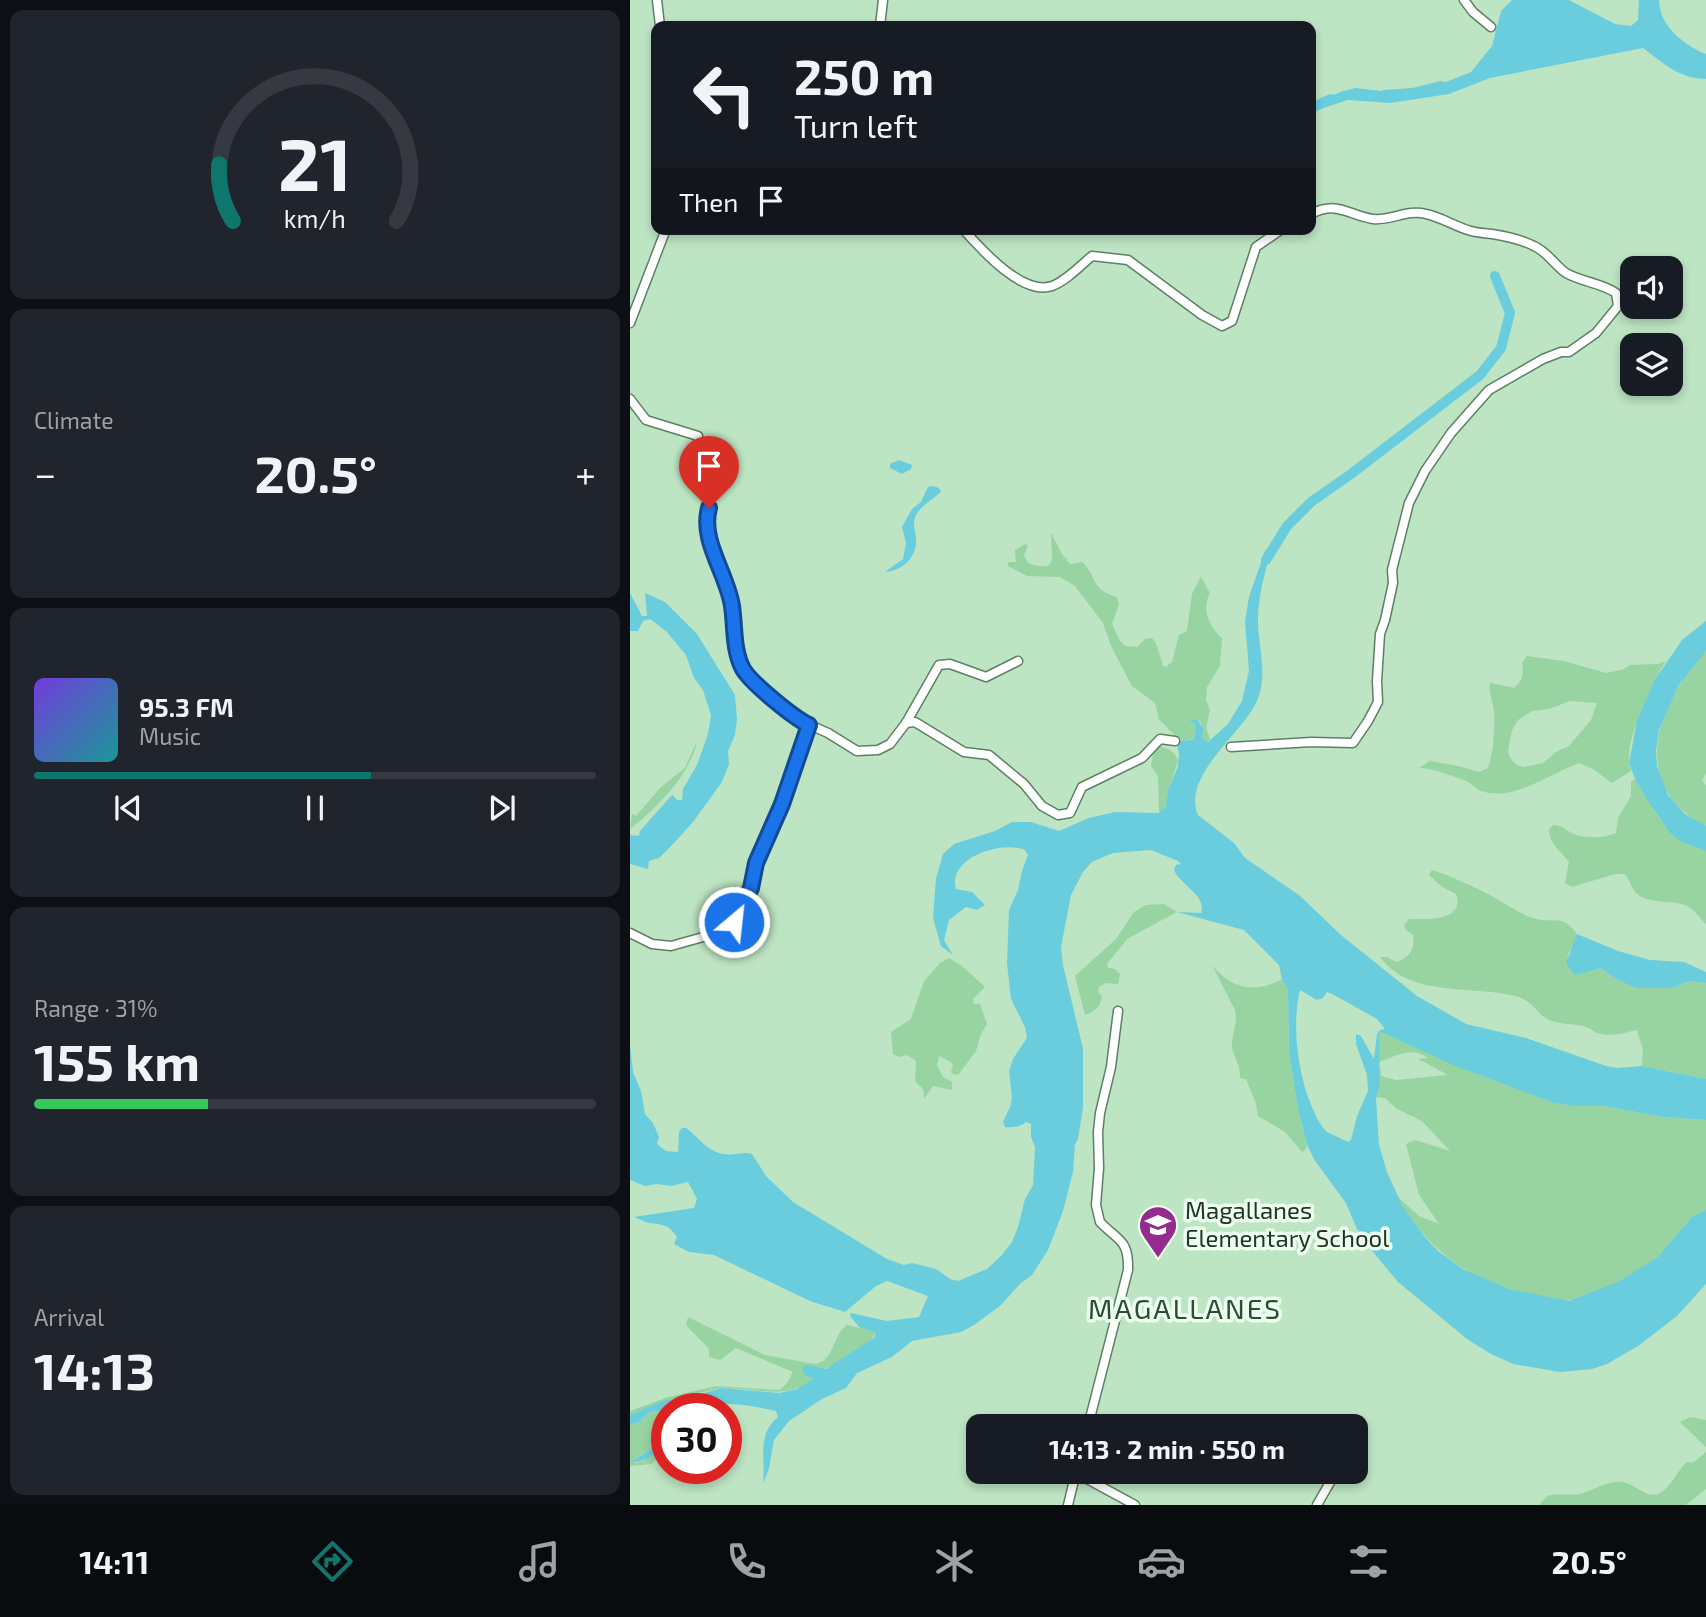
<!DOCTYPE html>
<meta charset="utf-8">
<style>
body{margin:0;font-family:"Exo 2",sans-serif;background:#20242c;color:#f1f3f6;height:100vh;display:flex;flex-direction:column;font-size:26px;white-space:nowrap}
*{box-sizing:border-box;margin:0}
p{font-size:23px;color:#9ea1a6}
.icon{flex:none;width:38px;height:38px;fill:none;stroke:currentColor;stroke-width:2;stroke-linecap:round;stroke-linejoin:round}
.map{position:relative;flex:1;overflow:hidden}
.drawer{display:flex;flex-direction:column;gap:10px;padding:10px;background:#0d0f14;width:630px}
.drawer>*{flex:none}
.guide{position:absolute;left:21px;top:21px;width:665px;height:214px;border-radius:14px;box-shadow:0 4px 10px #0003;background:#171b24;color:#f1f3f6;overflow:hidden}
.fabs{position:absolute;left:990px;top:256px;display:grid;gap:14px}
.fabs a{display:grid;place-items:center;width:63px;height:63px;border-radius:14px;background:#171b24;box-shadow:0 4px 10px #0003;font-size:35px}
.speed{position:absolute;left:21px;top:1393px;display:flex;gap:14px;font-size:35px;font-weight:700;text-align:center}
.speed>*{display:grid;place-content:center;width:91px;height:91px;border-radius:50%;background:#171b24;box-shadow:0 4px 10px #0003;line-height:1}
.speed .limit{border:10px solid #d22;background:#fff;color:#111}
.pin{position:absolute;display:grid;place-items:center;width:60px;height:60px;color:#fff;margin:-72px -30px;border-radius:50% 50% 50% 0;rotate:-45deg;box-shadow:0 0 7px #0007}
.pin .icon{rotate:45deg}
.me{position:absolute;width:77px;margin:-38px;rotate:28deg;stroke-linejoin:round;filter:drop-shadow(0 0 5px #0008)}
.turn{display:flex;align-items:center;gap:24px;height:147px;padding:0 28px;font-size:32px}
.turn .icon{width:91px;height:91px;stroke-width:2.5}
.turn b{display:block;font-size:49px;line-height:60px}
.then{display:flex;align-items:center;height:66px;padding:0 28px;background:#0003;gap:14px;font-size:26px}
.big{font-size:52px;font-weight:700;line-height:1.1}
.drawer .tile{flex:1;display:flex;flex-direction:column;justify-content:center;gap:10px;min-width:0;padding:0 24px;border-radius:14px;background:#20242c}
.drawer .dial{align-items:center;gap:0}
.dial svg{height:182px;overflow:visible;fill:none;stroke:#363941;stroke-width:7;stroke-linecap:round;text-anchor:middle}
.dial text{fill:#f1f3f6;stroke:none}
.song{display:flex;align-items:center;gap:21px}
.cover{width:84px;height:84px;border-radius:10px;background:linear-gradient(135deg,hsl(260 70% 55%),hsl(180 70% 35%))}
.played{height:7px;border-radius:4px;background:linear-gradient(90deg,#0f766e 60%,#363941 60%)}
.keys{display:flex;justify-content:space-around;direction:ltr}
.heat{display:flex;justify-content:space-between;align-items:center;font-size:38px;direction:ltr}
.charge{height:10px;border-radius:5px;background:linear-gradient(90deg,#34c759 31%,#363941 0)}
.trip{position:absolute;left:336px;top:1414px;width:402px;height:70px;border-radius:14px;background:#171b24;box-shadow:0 4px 10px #0003;font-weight:700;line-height:70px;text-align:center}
.menu{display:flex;height:112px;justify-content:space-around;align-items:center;background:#090b0e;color:#9ea1a6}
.menu .icon{width:49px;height:49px}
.menu .active{color:#0f766e}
.menu b{font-size:32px;color:#f1f3f6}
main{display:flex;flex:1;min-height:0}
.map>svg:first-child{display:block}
.green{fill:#97d4a2;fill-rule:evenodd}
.water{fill:#6acdde;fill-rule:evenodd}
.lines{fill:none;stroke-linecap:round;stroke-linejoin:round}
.river{stroke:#6acdde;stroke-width:10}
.minor-casing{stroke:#5d8063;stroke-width:11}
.minor{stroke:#fff;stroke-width:8}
.route-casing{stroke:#114b97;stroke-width:18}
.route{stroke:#1a73e8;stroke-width:12}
.labels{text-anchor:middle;stroke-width:7;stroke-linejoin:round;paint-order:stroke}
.poi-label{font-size:24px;fill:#253427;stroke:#ecffee;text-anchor:start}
.quarter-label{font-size:28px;letter-spacing:2px;fill:#2c4d33;stroke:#ecffee}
</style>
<main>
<section class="drawer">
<div class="tile dial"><svg viewBox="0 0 100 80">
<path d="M14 69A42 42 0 1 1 86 69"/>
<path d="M14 69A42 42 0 0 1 8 44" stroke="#0f766e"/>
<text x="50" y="56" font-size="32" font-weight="700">21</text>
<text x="50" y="72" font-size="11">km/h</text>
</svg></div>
<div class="tile"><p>Climate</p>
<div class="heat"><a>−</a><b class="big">20.5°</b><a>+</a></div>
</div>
<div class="tile">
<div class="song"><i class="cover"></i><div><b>95.3 FM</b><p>Music</p></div></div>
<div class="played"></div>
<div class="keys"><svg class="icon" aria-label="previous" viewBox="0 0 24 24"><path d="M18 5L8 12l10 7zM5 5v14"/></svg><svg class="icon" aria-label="pause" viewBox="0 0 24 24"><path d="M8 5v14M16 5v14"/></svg><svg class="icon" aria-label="next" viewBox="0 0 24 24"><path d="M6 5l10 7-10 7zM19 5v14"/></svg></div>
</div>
<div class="tile"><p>Range · 31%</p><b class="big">155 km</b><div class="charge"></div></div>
<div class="tile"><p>Arrival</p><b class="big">14:13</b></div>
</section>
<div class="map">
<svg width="1076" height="1505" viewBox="0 0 1076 1505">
<rect width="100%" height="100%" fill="#bde4c3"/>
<!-- green -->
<g class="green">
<path d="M 421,533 L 432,554 L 440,564 L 452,562 C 467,575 460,590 487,597 L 489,605 L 482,624 L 490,641 L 495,646 L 507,647 L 515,639 L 522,638 L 526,643 L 533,666 L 536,667 L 542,662 L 549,635 L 557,631 L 562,594 L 571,577 L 580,593 C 571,609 579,627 592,638 L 590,666 L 577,687 L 576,700 L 580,710 L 576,728 L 580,740 L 576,742 L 570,739 L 572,725 L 569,720 L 565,720 L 568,728 L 565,738 L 553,741 L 547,738 L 529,719 L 525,703 L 502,686 L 481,646 L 473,623 L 445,586 L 430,577 L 397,576 L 378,566 L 378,562 L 386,562 L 385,550 L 396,544 L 398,546 L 394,555 L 398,563 C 432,575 420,552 421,533 Z"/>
<path d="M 1076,651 L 1076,773 L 1072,781 L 1076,785 L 1076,826 C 997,786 1026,703 1076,651 Z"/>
<path d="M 897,656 L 934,661 L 976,673 L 992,670 L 1000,665 L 1028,664 L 1036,661 C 1027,674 1023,687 1017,701 C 1007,722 994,747 1001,771 L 982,783 L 963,769 L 949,763 C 921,773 880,804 849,790 C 844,788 842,783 836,781 C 820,775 806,769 789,768 L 800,761 L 828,766 L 849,772 L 858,768 C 864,750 865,729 864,711 C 863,701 858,692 860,683 L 884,688 C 893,681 894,673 892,663 ZM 940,701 L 967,703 L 961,720 L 939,746 L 926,752 L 913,763 L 894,767 L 887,765 L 880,758 L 878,750 L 882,730 L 888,720 L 902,711 L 919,709 Z"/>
<path d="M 67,741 C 61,774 26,809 0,829 L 2,814 L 6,816 L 30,788 L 55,768 Z"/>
<path d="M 528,746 C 538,748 545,751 548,761 L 538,790 L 536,807 L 529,813 L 528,776 L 521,766 L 523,754 Z"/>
<path d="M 1005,779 C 1029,814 1031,836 1076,851 L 1076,924 C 1069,918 1064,908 1055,905 C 1040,900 1024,904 1010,896 C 1000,890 1002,880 994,874 L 985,874 L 942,887 L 935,883 L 939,862 C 931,851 919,844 919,829 L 923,825 C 933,825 936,831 944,834 C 955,839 975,838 986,833 L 988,818 L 1001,796 L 1001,782 Z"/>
<path d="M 802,870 C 823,877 843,886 862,896 C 874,903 887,912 900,917 C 923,926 930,911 947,934 L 946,940 L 937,956 L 964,970 L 971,968 L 986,979 L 1019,988 L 1042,988 L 1059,981 L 1076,983 L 1076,1079 L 1012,1066 L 1013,1050 L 1007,1030 C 993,1033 979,1038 965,1032 C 961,1030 960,1028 956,1027 C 944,1023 931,1025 919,1020 C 905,1013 903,1000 885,996 C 842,985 780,998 750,957 L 757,957 L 767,962 C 779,958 786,948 783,935 L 776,930 L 774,924 L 779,919 C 795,919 836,922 826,894 L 812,887 L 799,875 Z"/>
<path d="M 534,904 L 547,912 L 497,939 L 477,964 L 478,968 L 485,969 L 490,974 L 488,984 L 476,983 L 469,987 L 468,992 L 472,996 C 471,1007 465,1011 455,1015 L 445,976 L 486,939 L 504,912 L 516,905 Z"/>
<path d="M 319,958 L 332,966 L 355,987 L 343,999 L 344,1004 L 350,1004 L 357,1024 L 351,1034 L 346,1051 L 329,1074 L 324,1075 L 321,1072 L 323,1066 L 321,1062 L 309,1056 L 307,1065 L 313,1077 L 322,1082 L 322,1090 L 303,1086 L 294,1099 L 293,1089 L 285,1081 L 286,1061 L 277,1055 L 269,1057 L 263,1054 L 261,1032 L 281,1019 L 294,981 L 310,963 Z"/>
<path d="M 582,965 C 601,989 625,994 652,979 L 658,990 L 659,1050 L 667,1104 L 677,1145 L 676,1149 L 672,1152 L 655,1132 L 628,1116 L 626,1103 L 616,1079 L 610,1078 C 611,1063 602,1056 602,1045 C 602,1033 608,1022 605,1010 Z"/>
<path d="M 751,1032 L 832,1068 L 924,1103 L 946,1106 L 974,1106 L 1033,1117 L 1076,1120 L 1076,1210 C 1052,1222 1047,1243 1027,1258 C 1003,1275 971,1296 941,1300 C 930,1302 916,1297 905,1295 C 841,1282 799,1253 767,1196 L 789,1216 L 809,1224 L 789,1195 L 776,1144 L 785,1140 L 820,1151 L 792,1121 L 767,1109 L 755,1098 L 746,1097 L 750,1085 L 750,1067 L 751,1076 L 766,1080 L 818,1075 L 792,1061 L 788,1059 L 798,1058 C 780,1046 768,1056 749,1062 L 748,1034 Z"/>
<path d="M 58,1317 L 135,1355 L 185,1364 C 205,1361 202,1335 217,1325 L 246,1332 L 241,1340 L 200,1367 L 192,1369 L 181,1377 L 183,1379 C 153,1404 118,1383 83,1390 C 54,1396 27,1403 0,1415 L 0,1411 L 35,1398 L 86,1386 L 150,1390 L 157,1383 L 163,1372 L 106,1348 L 90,1360 L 79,1357 L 79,1349 L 56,1325 Z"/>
<path d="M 37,1409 L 37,1434 L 19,1451 L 3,1460 L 5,1463 L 13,1461 L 32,1448 L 34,1452 L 21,1464 L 0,1466 L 0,1424 L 8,1423 L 20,1412 Z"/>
<path d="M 1060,1417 L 1076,1420 L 1076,1447 L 1050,1422 Z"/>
<path d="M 1076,1452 L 1076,1489 L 1056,1505 L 909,1505 L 917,1496 C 928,1493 939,1496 950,1494 C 964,1490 978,1480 992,1482 C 1004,1483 1016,1499 1028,1494 C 1042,1488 1046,1471 1057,1462 L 1063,1463 Z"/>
</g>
<!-- water -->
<g class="water">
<path d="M 882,0 L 939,0 L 985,24 L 1001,26 L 1008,20 L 1009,0 L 1029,0 C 1029,26 1054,45 1076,54 L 1076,79 C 1050,79 1033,63 1013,48 L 860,78 L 819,94 L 760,103 L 718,100 L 684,111 L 690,101 L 713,91 L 726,88 L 783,95 L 841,72 L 862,46 L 871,11 Z"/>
<path d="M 269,460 L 282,465 L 281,469 L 272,474 L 260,468 L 260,464 Z"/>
<path d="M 303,486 L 309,488 L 311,492 C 303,499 291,506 286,515 C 282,523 285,529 286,538 C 288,556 273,571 255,572 L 273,559 L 276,543 L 272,527 L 282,509 L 291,502 L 298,487 Z"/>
<path d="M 646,539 C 637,563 629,590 628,617 C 627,646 639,672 627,701 C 613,733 551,776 568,815 L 604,843 L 615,858 L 669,895 L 711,935 L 787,996 L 836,1024 L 896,1038 L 976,1066 L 987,1068 L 1012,1066 L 1076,1079 L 1076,1120 L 1033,1117 L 974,1106 L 945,1106 L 924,1103 L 823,1065 L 751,1032 L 749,1035 L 750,1085 L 746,1098 L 749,1145 L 757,1172 L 772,1205 L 794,1236 L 808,1251 L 833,1269 L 879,1289 L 939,1301 L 988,1282 L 1028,1257 L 1062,1217 L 1076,1210 L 1076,1284 L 1047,1316 L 1008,1346 L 977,1364 L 962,1369 L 930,1372 L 883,1364 L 861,1354 L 837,1339 L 768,1282 L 739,1247 L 726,1227 L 716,1203 L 685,1161 L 677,1145 L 667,1104 L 659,1050 L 658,990 L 652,979 L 649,965 L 614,930 L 547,912 L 571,913 C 577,895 550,885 544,870 L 546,865 L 551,864 L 548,861 L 521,850 L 483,853 L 462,862 L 453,872 L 441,895 L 431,947 L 433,965 L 453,1049 L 453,1108 L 448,1139 L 445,1144 L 443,1172 L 433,1211 L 418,1250 L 402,1275 L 391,1283 L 370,1306 L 344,1325 L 331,1332 L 282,1341 L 262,1357 L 227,1373 L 216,1388 L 192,1399 L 159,1421 L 144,1440 L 139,1468 L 133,1484 C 136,1459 126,1435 148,1417 L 146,1411 C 131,1408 115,1404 100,1404 C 85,1403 73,1409 60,1409 L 61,1405 L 20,1412 L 8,1423 L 0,1424 L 0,1415 L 32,1401 L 60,1397 L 92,1388 L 149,1393 L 167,1389 L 183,1379 L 173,1374 L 173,1366 L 176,1365 L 196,1369 L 245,1337 L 245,1332 L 230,1328 L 220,1316 L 221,1313 L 257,1321 L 289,1317 L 298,1296 L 257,1281 L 246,1286 L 215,1312 L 180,1301 L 84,1255 L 59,1252 L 44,1244 L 47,1237 C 39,1225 34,1225 21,1223 C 15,1223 10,1219 4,1217 L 64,1208 L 67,1199 L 58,1182 L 41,1186 L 27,1184 L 15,1186 L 0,1180 L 0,1044 L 3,1072 L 11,1091 L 15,1114 L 23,1123 L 29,1137 L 27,1144 L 36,1151 L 48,1152 L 49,1132 L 52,1128 L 56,1128 C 68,1137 78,1152 94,1154 C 104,1156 112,1151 122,1154 L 136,1176 L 163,1202 L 257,1259 L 274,1265 L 282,1263 L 306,1269 L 320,1279 L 328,1281 L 357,1269 L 372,1255 L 382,1242 L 388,1227 L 395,1199 L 403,1185 L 405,1147 L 401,1137 L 401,1124 L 396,1122 C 391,1127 382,1128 375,1127 L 373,1122 L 380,1107 L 382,1098 L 379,1071 L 383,1059 L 397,1038 L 395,1027 L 381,999 L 377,963 L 379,910 L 388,890 L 392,871 L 398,855 L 395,850 C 373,840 317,857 326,889 L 342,892 L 355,905 L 347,910 L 336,907 L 319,920 L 314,940 L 323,955 L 311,946 L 303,918 L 306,878 L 313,854 L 324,844 L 365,831 L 382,822 L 401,822 L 429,831 L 459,818 L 485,812 L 529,813 L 536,807 L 538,790 L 548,766 L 549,753 L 546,743 C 551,739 559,742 565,738 L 566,724 L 559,720 L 568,720 L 573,728 L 572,739 L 578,742 L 598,724 L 612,701 L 619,671 L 615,621 L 619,597 L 635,551 ZM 670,990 L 687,1000 L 693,998 L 697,992 L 704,995 L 747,1019 L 755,1029 L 750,1030 L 747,1034 L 744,1059 L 731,1036 L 726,1034 L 726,1044 L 737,1075 L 738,1091 L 727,1116 L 721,1140 L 718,1142 L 697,1132 L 693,1128 C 670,1093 660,1031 670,990 Z"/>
<path d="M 0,593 L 12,616 L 17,616 L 15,593 L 35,602 L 67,634 L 105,695 L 107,719 L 105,735 L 98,751 L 99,764 L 92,782 L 63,822 L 44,843 L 29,858 L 19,861 L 18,869 L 0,864 L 0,835 L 9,836 L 10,831 L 40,797 L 43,795 L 47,800 L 52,800 L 53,789 L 67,765 L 78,734 L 81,715 L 73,690 L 64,678 L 56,655 L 36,631 L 20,619 L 13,621 L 8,631 L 0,631 Z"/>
<path d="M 1076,621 L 1076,651 L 1048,686 L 1029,730 L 1026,751 L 1027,766 L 1038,795 L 1055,814 L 1076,826 L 1076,851 L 1052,842 L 1040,833 L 1020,804 L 1005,779 L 999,763 L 1007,721 L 1024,681 L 1052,640 Z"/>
<path d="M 947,934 L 988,951 L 1020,960 L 1054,962 L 1076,972 L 1076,983 L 1059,981 L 1042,988 L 1007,988 L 986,979 L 971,968 L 945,975 L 936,963 Z"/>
<path d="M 37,1434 L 37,1444 C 26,1454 15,1463 0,1462 L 19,1451 Z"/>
</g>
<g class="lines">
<!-- river -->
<g class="river">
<path d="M 754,95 L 783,93 L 811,86"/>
<path d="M 681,108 L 701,99"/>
<path d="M 636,560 L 657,526 L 681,502 L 721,474 L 850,375 L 871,348 L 880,313 L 865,276"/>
</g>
<!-- minor casing -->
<g class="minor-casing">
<g id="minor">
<path d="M 27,0 L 30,26"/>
<path d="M 834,0 L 843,12 L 861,27"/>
<path d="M 250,26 L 253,0"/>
<path d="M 333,229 C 351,249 392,296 422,286 C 436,281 451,265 462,256 L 498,260 L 572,315 L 592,326 L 602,321 L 626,247 L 652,229"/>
<path d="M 0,323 L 36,229"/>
<path d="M 0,399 L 16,420 L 68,436 L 78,503 L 76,524 L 80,544 L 91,566 L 102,603 L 108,659 L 115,672 L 156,710 L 173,722 L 198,733 L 227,751 L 248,750 L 260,744 L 276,723 L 309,665 L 320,664 L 356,677 L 388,661"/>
<path d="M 276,723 L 285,722 L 334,752 L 359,755 L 394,784 L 412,806 L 428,815 L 440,813 L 452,787 L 512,758 L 530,739 L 545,741"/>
<path d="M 601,747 L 681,742 L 723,743 L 738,721 L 748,702 L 747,681 L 750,634 L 755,620 L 763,583 L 762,570 L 779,503 L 795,471 L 821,433 L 859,390 L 913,359 L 931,352 L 939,352 L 966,333 L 988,306 L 986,293 C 971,283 952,282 936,273 C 924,265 918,252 904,246 C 892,240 875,236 862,234 C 855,233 848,233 841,231 C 826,227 811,217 796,214 C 777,209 761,221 743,219 C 720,216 708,200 681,214"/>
<path d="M 0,933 L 22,944 L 41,946 L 91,932 L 108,917 L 121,888 L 126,863 L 152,804 L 179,725"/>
<path d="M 458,1426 L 498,1270 C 499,1239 488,1241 470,1222 L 466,1205 L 469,1168 L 468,1132 L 470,1113 L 481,1067 L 488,1011"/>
<path d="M 446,1473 L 505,1505"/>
<path d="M 438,1505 L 446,1472"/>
<path d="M 687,1505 L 706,1472"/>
</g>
</g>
<!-- minor -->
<use href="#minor" class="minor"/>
</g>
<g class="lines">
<!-- route casing -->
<g class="route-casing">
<path id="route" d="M 79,508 C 70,541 97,573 102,606 C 105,626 103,651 113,669 C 121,683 164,718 179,725 L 152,804 L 126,863 L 121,888 L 104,922"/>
</g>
<!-- route -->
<use href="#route" class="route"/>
</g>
<!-- icons -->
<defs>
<g id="school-pin" transform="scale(2.0125)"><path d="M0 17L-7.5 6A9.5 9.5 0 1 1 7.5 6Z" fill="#942c90" stroke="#ecffee"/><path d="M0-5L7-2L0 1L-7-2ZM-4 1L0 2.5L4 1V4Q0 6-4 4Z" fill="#fff"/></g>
</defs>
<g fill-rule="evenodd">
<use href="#school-pin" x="528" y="1225"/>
</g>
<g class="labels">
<!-- poi labels -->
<g class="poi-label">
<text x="555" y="1219">Magallanes<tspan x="555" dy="28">Elementary School</tspan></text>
</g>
<!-- quarter labels -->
<g class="quarter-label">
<text x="555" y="1319">MAGALLANES</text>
</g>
</g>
</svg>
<div class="fabs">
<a><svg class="icon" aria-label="sound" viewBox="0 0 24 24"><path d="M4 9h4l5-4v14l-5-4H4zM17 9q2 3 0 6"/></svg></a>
<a><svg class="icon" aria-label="layers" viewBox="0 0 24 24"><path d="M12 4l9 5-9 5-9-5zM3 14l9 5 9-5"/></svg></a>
</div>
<div class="speed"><div class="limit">30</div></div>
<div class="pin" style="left:79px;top:508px;background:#d93025"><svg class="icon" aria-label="arrive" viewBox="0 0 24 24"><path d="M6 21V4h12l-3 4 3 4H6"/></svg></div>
<svg class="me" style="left:104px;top:922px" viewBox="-20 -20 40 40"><circle r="17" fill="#1a73e8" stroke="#fff" stroke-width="3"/><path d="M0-11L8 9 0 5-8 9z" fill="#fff"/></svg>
<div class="trip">14:13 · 2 min · 550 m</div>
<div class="guide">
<div class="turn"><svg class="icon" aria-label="left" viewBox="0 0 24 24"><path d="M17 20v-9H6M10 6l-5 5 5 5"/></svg><div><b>250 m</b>Turn left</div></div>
<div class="then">Then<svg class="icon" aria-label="arrive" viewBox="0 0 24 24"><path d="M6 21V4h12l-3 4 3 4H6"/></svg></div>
</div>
</div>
</main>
<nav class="menu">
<b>14:11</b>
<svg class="icon active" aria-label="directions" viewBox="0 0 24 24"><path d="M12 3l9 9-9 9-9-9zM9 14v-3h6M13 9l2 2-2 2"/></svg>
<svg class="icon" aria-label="music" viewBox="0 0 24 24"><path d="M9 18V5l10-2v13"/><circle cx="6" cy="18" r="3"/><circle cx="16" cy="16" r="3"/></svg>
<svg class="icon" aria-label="phone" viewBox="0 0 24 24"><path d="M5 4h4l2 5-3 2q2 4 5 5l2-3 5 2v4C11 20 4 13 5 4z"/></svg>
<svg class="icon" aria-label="climate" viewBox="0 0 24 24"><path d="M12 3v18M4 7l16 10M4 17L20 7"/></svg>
<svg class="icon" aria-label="car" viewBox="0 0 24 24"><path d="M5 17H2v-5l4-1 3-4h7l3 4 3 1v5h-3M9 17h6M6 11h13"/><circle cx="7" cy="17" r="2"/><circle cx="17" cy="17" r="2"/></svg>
<svg class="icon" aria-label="filters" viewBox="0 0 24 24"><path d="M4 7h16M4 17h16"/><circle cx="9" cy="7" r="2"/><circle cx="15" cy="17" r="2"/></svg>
<b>20.5°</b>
</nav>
